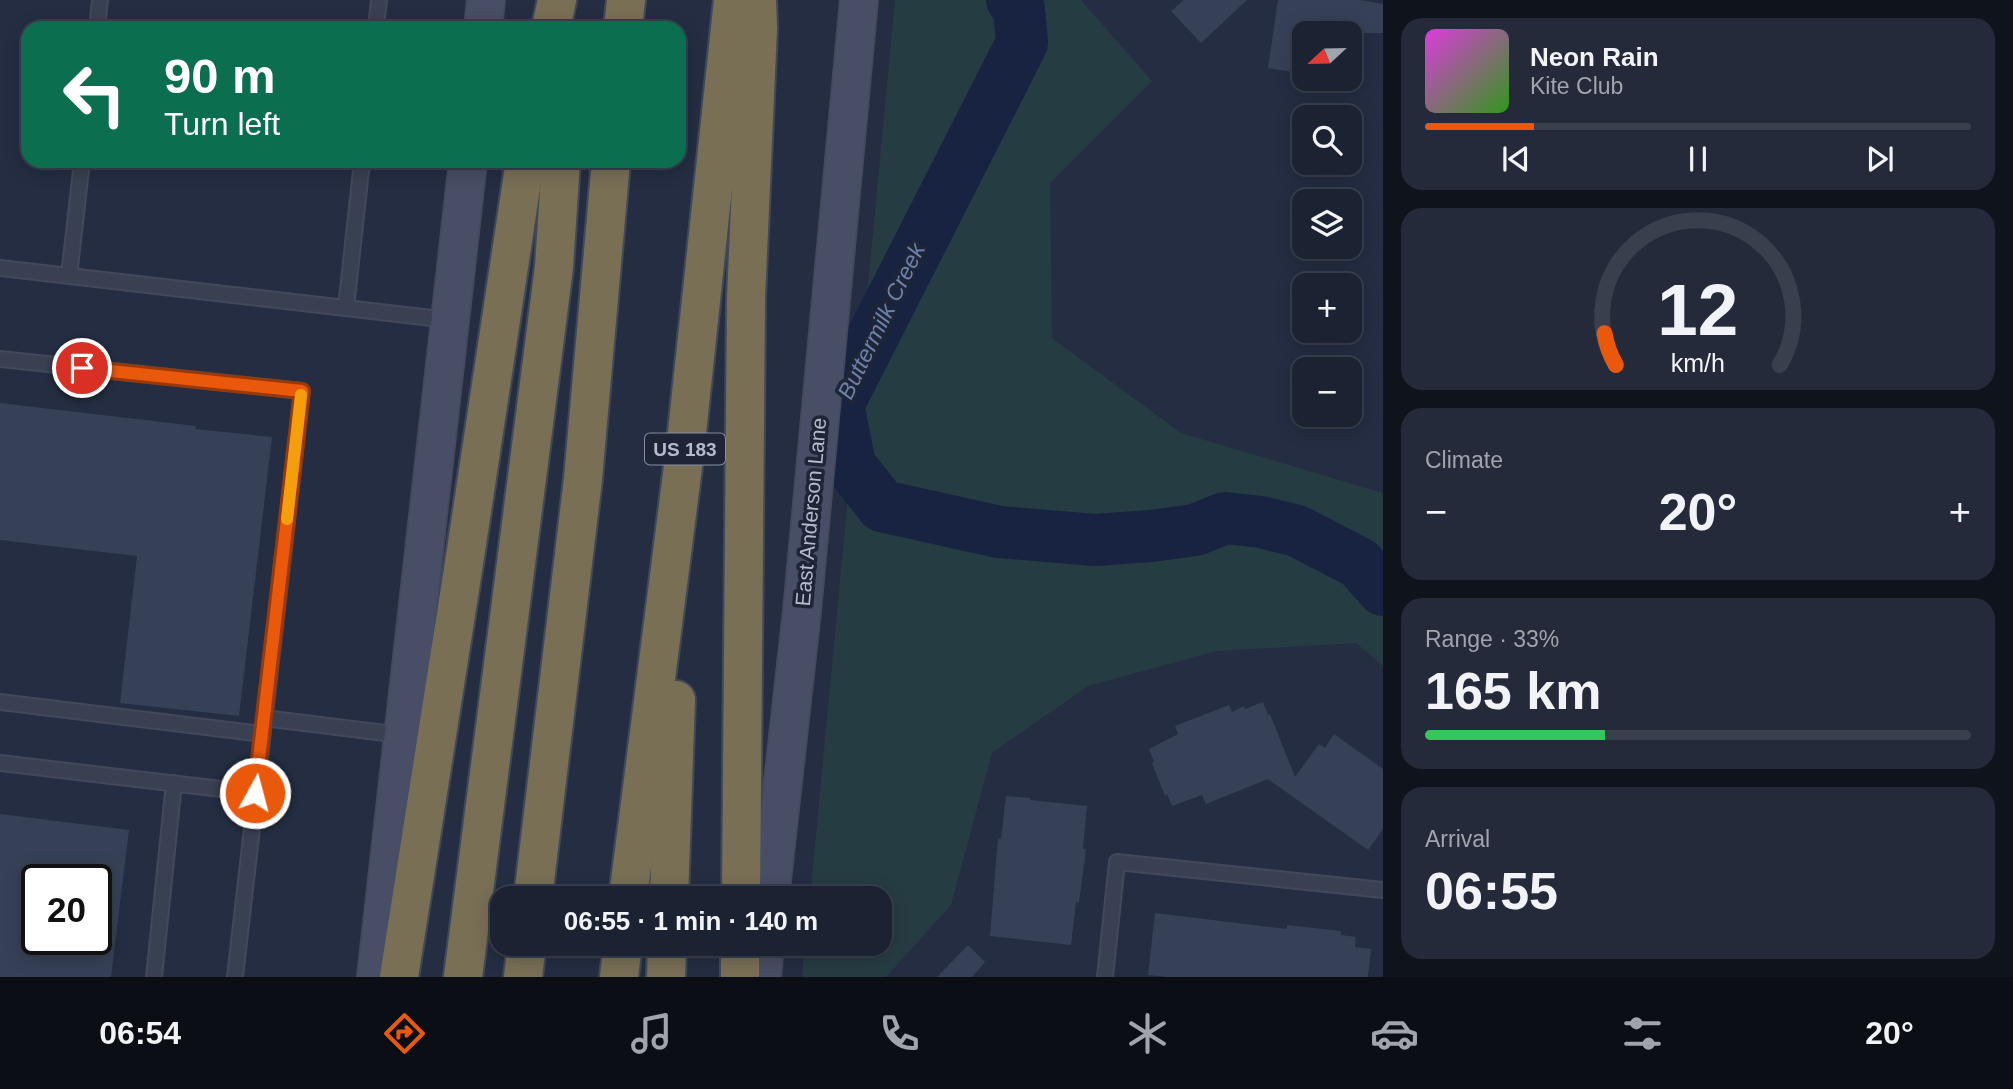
<!DOCTYPE html>
<meta charset="utf-8">
<style>
body{margin:0;font-family:Helvetica,sans-serif;background:#242a3a;color:#f1f3f6;height:100vh;display:flex;flex-direction:column;font-size:26px;white-space:nowrap}
*{box-sizing:border-box;margin:0}
p{font-size:23px;color:#a0a4ac}
.icon{flex:none;width:38px;height:38px;fill:none;stroke:currentColor;stroke-width:2;stroke-linecap:round;stroke-linejoin:round}
.map{position:relative;flex:1;overflow:hidden}
.drawer{display:flex;flex-direction:column;gap:18px;padding:18px;background:#0f131c;width:630px}
.drawer>*{flex:none}
.hud{position:absolute;left:21px;top:21px;width:665px;height:147px;border-radius:21px;box-shadow:0 4px 18px #0003,0 0 0 2px #393f4d;background:#0b6e4f;color:#fff;overflow:hidden}
.needle{width:46px;rotate:248deg}
.buttons{position:absolute;left:1292px;top:21px;display:grid;gap:14px}
.buttons a{display:grid;place-items:center;width:70px;height:70px;border-radius:14px;background:#1b2232;box-shadow:0 4px 18px #0003,0 0 0 2px #393f4d;font-size:35px}
.speed{position:absolute;left:21px;top:864px;display:flex;gap:14px;font-size:35px;font-weight:700;text-align:center}
.speed>*{display:grid;place-content:center;width:91px;height:91px;border-radius:50%;background:#1b2232;box-shadow:0 4px 18px #0003,0 0 0 2px #393f4d;line-height:1}
.speed .limit{border:4px solid #111;border-radius:10px;background:#fff;color:#111}
.pin{position:absolute;display:grid;place-items:center;width:60px;height:60px;color:#fff;margin:-30px;border:4px solid #fff;border-radius:50%;box-shadow:0 2px 7px #0007}
.me{position:absolute;width:77px;margin:-38px;rotate:7deg;stroke-linejoin:round;filter:drop-shadow(0 0 5px #0008)}
.turn{display:flex;align-items:center;gap:24px;height:147px;padding:0 28px;font-size:32px}
.turn .icon{width:91px;height:91px;stroke-width:2.5}
.turn b{display:block;font-size:49px;line-height:60px}
.big{font-size:52px;font-weight:700;line-height:1.1}
.drawer .card{flex:1;display:flex;flex-direction:column;justify-content:center;gap:10px;min-width:0;padding:0 24px;border-radius:21px;background:#242a3a}
.drawer .dial{align-items:center;gap:0}
.dial svg{height:182px;overflow:visible;fill:none;stroke:#393f4d;stroke-width:7;stroke-linecap:round;text-anchor:middle}
.dial text{fill:#f1f3f6;stroke:none}
.song{display:flex;align-items:center;gap:21px}
.cover{width:84px;height:84px;border-radius:10px;background:linear-gradient(135deg,hsl(300 70% 55%),hsl(110 70% 35%))}
.played{height:7px;border-radius:4px;background:linear-gradient(90deg,#ea580c 20%,#393f4d 20%)}
.keys{display:flex;justify-content:space-around;direction:ltr}
.heat{display:flex;justify-content:space-between;align-items:center;font-size:38px;direction:ltr}
.charge{height:10px;border-radius:5px;background:linear-gradient(90deg,#34c759 33%,#393f4d 0)}
.trip{position:absolute;left:490px;top:886px;width:402px;height:70px;border-radius:21px;background:#1b2232;box-shadow:0 4px 18px #0003,0 0 0 2px #393f4d;font-weight:700;line-height:70px;text-align:center}
.tab-bar{display:flex;height:112px;justify-content:space-around;align-items:center;background:#0b0e14;color:#a0a4ac}
.tab-bar .icon{width:49px;height:49px}
.tab-bar .active{color:#ea580c}
.tab-bar b{font-size:32px;color:#f1f3f6}
main{display:flex;flex:1;min-height:0}
.map>svg:first-child{display:block}
.green{fill:#263c43}
.lines{fill:none;stroke-linecap:round;stroke-linejoin:round}
.river{stroke:#172341;stroke-width:52}
.building{fill:#364158;fill-rule:evenodd}
.service-casing{stroke:#43495b;stroke-width:18}
.secondary-casing{stroke:#43495b;stroke-width:40}
.motorway-casing{stroke:#414859;stroke-width:42}
.service{stroke:#394051;stroke-width:14}
.secondary{stroke:#474e65;stroke-width:37}
.motorway{stroke:#786f55;stroke-width:38}
.route-casing{stroke:#983908;stroke-width:18}
.route{stroke:#ea580c;stroke-width:12}
.slow{stroke:#f59e0b;stroke-width:12}
.labels{text-anchor:middle;stroke-width:7;stroke-linejoin:round;paint-order:stroke}
.shield{fill:#1e2537;stroke:#888e9f;stroke-width:2}
.shield-label{font-size:19px;font-weight:bold;fill:#b6bbcc}
.street-label{font-size:21px;fill:#b6bbcc;stroke:#1e2537}
.water-label{font-size:23px;font-style:italic;fill:#6d80ac;stroke:#1e2537}
</style>
<main>
<div class="map">
<svg width="1383" height="977" viewBox="0 0 1383 977">
<rect width="100%" height="100%" fill="#242d42"/>
<!-- green -->
<path class="green" d="M 895,0 L 1081,0 L 1152,81 L 1050,183 L 1052,338 L 1181,433 L 1383,493 L 1383,666 L 1356,643 L 1217,651 L 1088,686 L 992,753 L 951,905 L 886,977 L 802,977 L 805,943 L 880,943 L 880,898 L 810,898 Z"/>
<g class="lines">
<!-- river -->
<path class="river" d="M 1012,0 L 1019,9 L 1022,43 L 838,405 L 850,465 L 882,506 L 999,532 L 1095,540 L 1151,536 L 1195,530 L 1225,518 L 1261,522 L 1297,531 L 1359,563 L 1383,590"/>
</g>
<!-- building -->
<g class="building">
<path d="M 1184,0 L 1247,0 L 1201,43 L 1171,11 Z"/>
<path d="M 1278,0 L 1360,0 L 1383,4 L 1383,33 L 1304,33 L 1304,74 L 1268,68 Z"/>
<path d="M 0,403 L 196,426 L 195,429 L 272,437 L 239,716 L 120,703 L 137,556 L 0,540 Z"/>
<path d="M 1263,702 L 1268,715 L 1270,714 L 1295,777 L 1319,744 L 1325,748 L 1334,734 L 1383,769 L 1383,829 L 1368,850 L 1268,779 L 1206,804 L 1202,795 L 1172,806 L 1167,794 L 1165,796 L 1152,763 L 1154,762 L 1149,749 L 1178,734 L 1175,726 L 1229,705 L 1232,712 L 1244,706 L 1245,709 Z"/>
<path d="M 1006,796 L 1030,798 L 1030,800 L 1087,806 L 1083,849 L 1086,849 L 1079,903 L 1076,902 L 1071,945 L 990,936 L 998,838 L 1001,839 Z"/>
<path d="M 0,814 L 129,830 L 111,977 L 0,977 ZM 37,880 L 96,880 L 96,940 L 37,940 Z"/>
<path d="M 1155,913 L 1287,929 L 1287,925 L 1341,931 L 1341,935 L 1356,937 L 1355,947 L 1371,949 L 1368,977 L 1168,977 L 1148,975 Z"/>
<path d="M 968,945 L 985,962 L 972,977 L 937,977 Z"/>
</g>
<g class="lines">
<!-- service casing -->
<g class="service-casing">
<g id="service">
<path d="M 97,28 L 100,0"/>
<path d="M 376,28 L 379,0"/>
<path d="M 0,268 L 449,320"/>
<path d="M 69,276 L 82,161"/>
<path d="M 346,308 L 362,161"/>
<path d="M 0,359 L 302,391 L 235,977"/>
<path d="M 0,702 L 262,734"/>
<path d="M 264,718 L 401,735"/>
<path d="M 0,763 L 255,793"/>
<path d="M 154,977 L 174,783"/>
<path d="M 1105,977 L 1117,862 L 1383,890"/>
</g>
</g>
<!-- secondary casing -->
<g class="secondary-casing">
<g id="secondary">
<path d="M 483,28 L 486,0"/>
<path d="M 770,898 L 802,611 L 859,0"/>
<path d="M 376,977 L 468,161"/>
<path d="M 762,977 L 765,943"/>
</g>
</g>
<!-- motorway casing -->
<g class="motorway-casing">
<g id="motorway">
<path d="M 551,28 L 557,0"/>
<path d="M 623,28 L 626,0"/>
<path d="M 533,898 L 583,479 L 611,161"/>
<path d="M 628,898 L 685,451 L 733,0"/>
<path d="M 669,898 L 676,700"/>
<path d="M 741,898 L 746,298 L 758,28 L 757,0"/>
<path d="M 399,977 L 465,557 L 525,161"/>
<path d="M 463,977 L 554,267 L 561,161"/>
<path d="M 523,977 L 527,943"/>
<path d="M 619,977 L 623,943"/>
<path d="M 666,977 L 667,943"/>
<path d="M 740,977 L 740,943"/>
</g>
</g>
<!-- service -->
<use href="#service" class="service"/>
<!-- secondary -->
<use href="#secondary" class="secondary"/>
<!-- motorway -->
<use href="#motorway" class="motorway"/>
</g>
<g class="lines">
<!-- route casing -->
<g class="route-casing">
<path id="route" d="M 82,368 L 302,391 L 255,793"/>
</g>
<!-- route -->
<use href="#route" class="route"/>
<!-- slow -->
<path class="slow" d="M 287,519 L 301,395"/>
</g>
<g class="labels">
<!-- shield labels -->
<rect class="shield" x="645" y="433.5" width="80" height="31" rx="5"/>
<g class="shield-label">
<text x="685" y="456">US 183</text>
</g>
<!-- street labels -->
<g class="street-label">
<text transform="translate(811 512) rotate(-85)" y="7">East Anderson Lane</text>
</g>
<!-- water labels -->
<g class="water-label">
<text transform="translate(881 321) rotate(-64)" y="8">Buttermilk Creek</text>
</g>
</g>
</svg>
<div class="buttons">
<a><svg class="needle" viewBox="-14 -14 28 28"><path d="M0-13l5 13h-10z" fill="#e53935"/><path d="M0 13l5-13h-10z" fill="#a0a4ac"/></svg></a>
<a><svg class="icon" aria-label="search" viewBox="0 0 24 24"><circle cx="10" cy="10" r="6"/><path d="M15 15l6 6"/></svg></a>
<a><svg class="icon" aria-label="layers" viewBox="0 0 24 24"><path d="M12 4l9 5-9 5-9-5zM3 14l9 5 9-5"/></svg></a>
<a>+</a>
<a>−</a>
</div>
<div class="speed"><div class="limit">20</div></div>
<div class="pin" style="left:82px;top:368px;background:#d93025"><svg class="icon" aria-label="arrive" viewBox="0 0 24 24"><path d="M6 21V4h12l-3 4 3 4H6"/></svg></div>
<svg class="me" style="left:255px;top:793px" viewBox="-20 -20 40 40"><circle r="17" fill="#ea580c" stroke="#fff" stroke-width="3"/><path d="M0-11L8 9 0 5-8 9z" fill="#fff"/></svg>
<div class="trip">06:55 · 1 min · 140 m</div>
<div class="hud">
<div class="turn"><svg class="icon" aria-label="left" viewBox="0 0 24 24"><path d="M17 20v-9H6M10 6l-5 5 5 5"/></svg><div><b>90 m</b>Turn left</div></div>
</div>
</div>
<section class="drawer">
<div class="card">
<div class="song"><i class="cover"></i><div><b>Neon Rain</b><p>Kite Club</p></div></div>
<div class="played"></div>
<div class="keys"><svg class="icon" aria-label="previous" viewBox="0 0 24 24"><path d="M18 5L8 12l10 7zM5 5v14"/></svg><svg class="icon" aria-label="pause" viewBox="0 0 24 24"><path d="M8 5v14M16 5v14"/></svg><svg class="icon" aria-label="next" viewBox="0 0 24 24"><path d="M6 5l10 7-10 7zM19 5v14"/></svg></div>
</div>
<div class="card dial"><svg viewBox="0 0 100 80">
<path d="M14 69A42 42 0 1 1 86 69"/>
<path d="M14 69A42 42 0 0 1 9 55" stroke="#ea580c"/>
<text x="50" y="56" font-size="32" font-weight="700">12</text>
<text x="50" y="72" font-size="11">km/h</text>
</svg></div>
<div class="card"><p>Climate</p>
<div class="heat"><a>−</a><b class="big">20°</b><a>+</a></div>
</div>
<div class="card"><p>Range · 33%</p><b class="big">165 km</b><div class="charge"></div></div>
<div class="card"><p>Arrival</p><b class="big">06:55</b></div>
</section>
</main>
<nav class="tab-bar">
<b>06:54</b>
<svg class="icon active" aria-label="directions" viewBox="0 0 24 24"><path d="M12 3l9 9-9 9-9-9zM9 14v-3h6M13 9l2 2-2 2"/></svg>
<svg class="icon" aria-label="music" viewBox="0 0 24 24"><path d="M9 18V5l10-2v13"/><circle cx="6" cy="18" r="3"/><circle cx="16" cy="16" r="3"/></svg>
<svg class="icon" aria-label="phone" viewBox="0 0 24 24"><path d="M5 4h4l2 5-3 2q2 4 5 5l2-3 5 2v4C11 20 4 13 5 4z"/></svg>
<svg class="icon" aria-label="climate" viewBox="0 0 24 24"><path d="M12 3v18M4 7l16 10M4 17L20 7"/></svg>
<svg class="icon" aria-label="car" viewBox="0 0 24 24"><path d="M5 17H2v-5l4-1 3-4h7l3 4 3 1v5h-3M9 17h6M6 11h13"/><circle cx="7" cy="17" r="2"/><circle cx="17" cy="17" r="2"/></svg>
<svg class="icon" aria-label="filters" viewBox="0 0 24 24"><path d="M4 7h16M4 17h16"/><circle cx="9" cy="7" r="2"/><circle cx="15" cy="17" r="2"/></svg>
<b>20°</b>
</nav>
